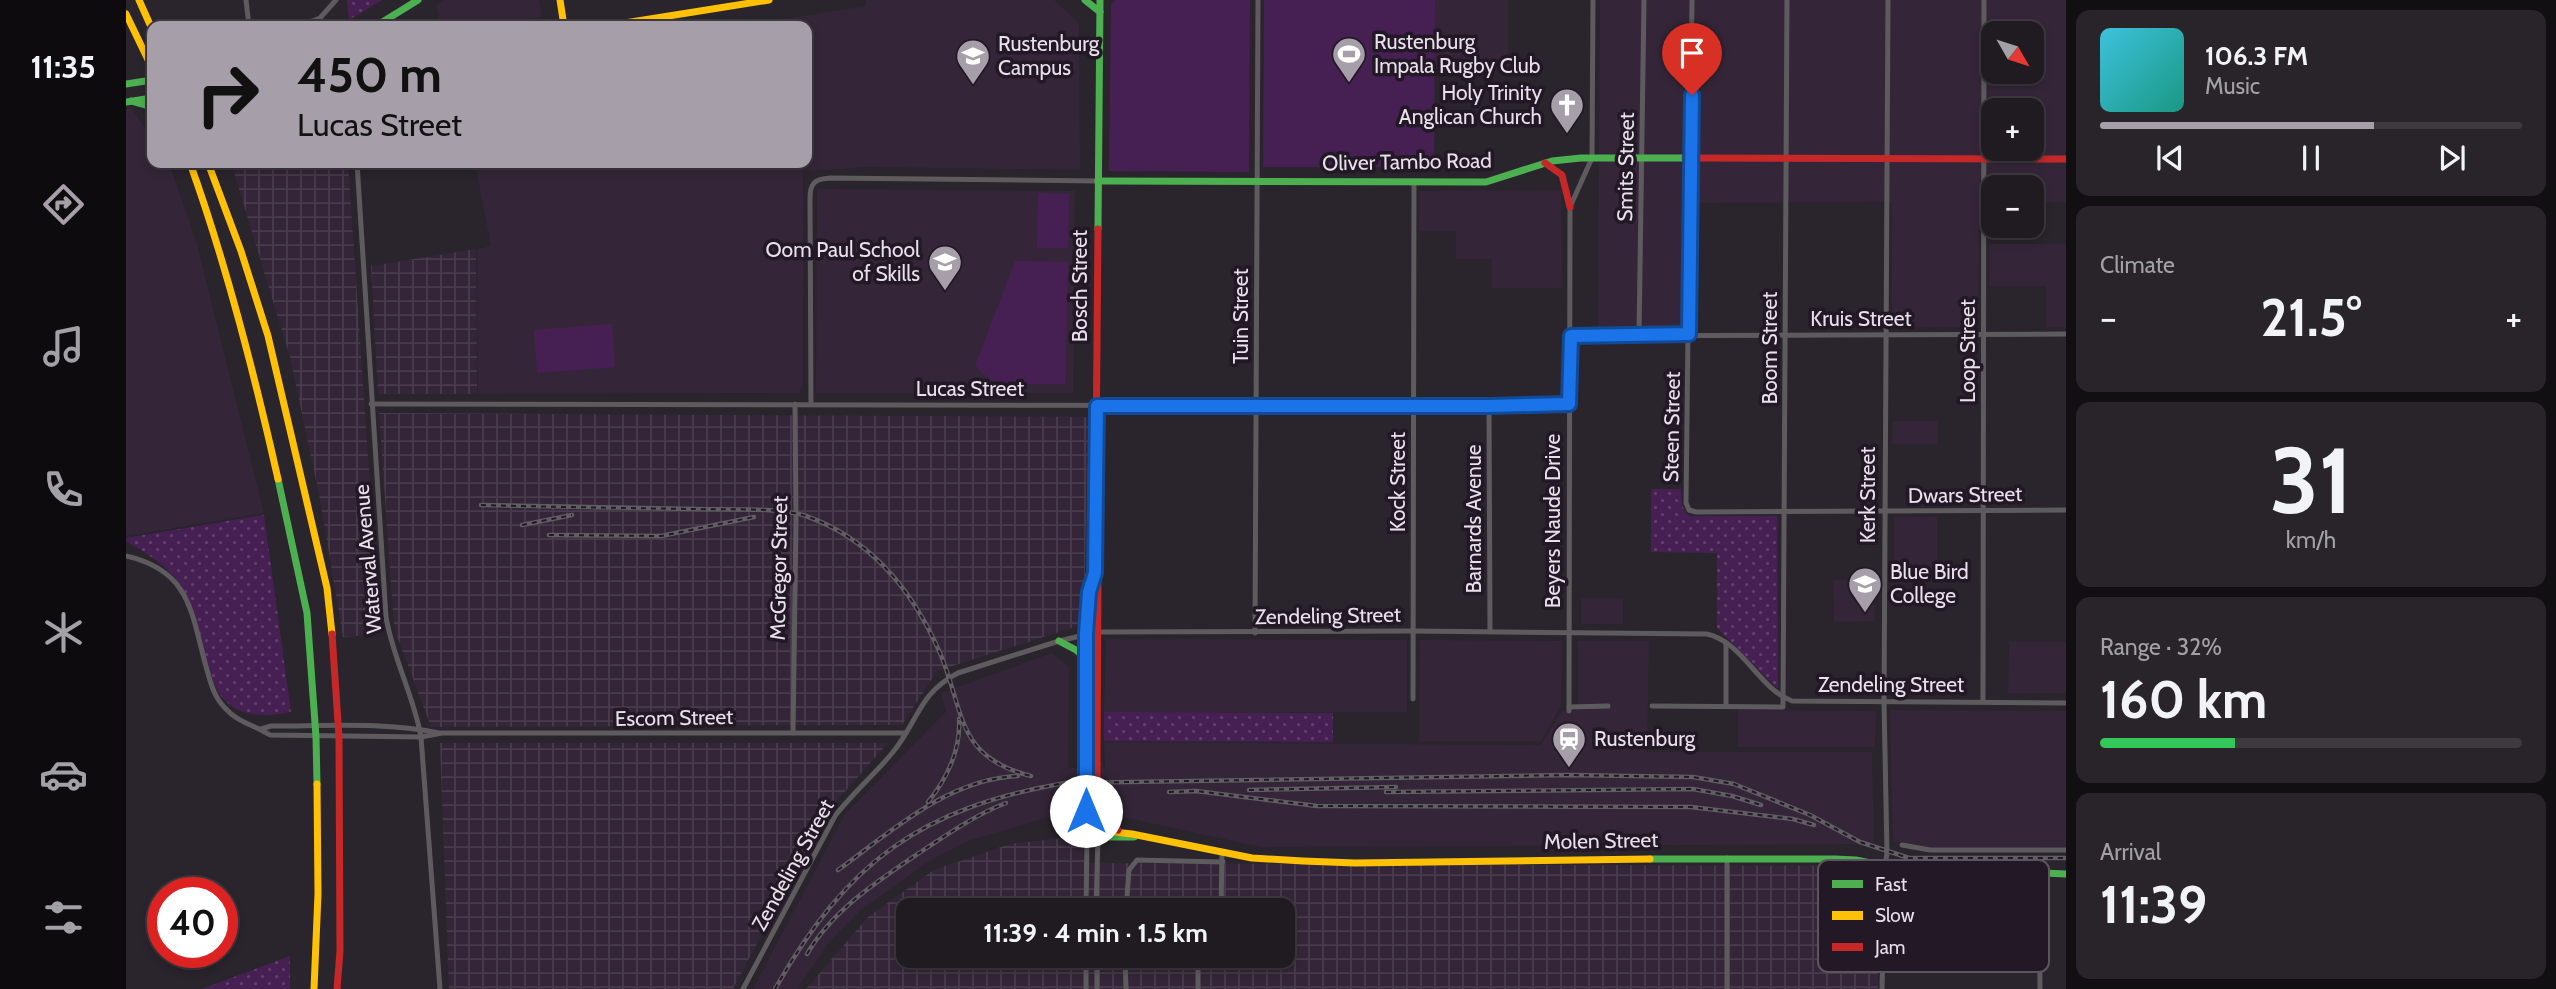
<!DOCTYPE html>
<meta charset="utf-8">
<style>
body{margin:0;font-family:Cabin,sans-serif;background:#28242a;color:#f1f3f6;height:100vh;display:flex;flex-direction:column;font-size:26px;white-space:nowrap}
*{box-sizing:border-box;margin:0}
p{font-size:23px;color:#a2a1a5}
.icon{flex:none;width:38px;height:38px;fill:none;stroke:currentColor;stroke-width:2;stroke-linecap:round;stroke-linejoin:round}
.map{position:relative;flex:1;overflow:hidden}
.details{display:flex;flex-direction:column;gap:10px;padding:10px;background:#120f12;width:490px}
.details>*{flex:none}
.guide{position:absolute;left:21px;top:21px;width:665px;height:147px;border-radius:14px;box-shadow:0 4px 10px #0003,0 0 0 2px #3d393f;background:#a69ea8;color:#111;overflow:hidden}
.needle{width:46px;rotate:129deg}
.tools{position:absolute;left:1855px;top:21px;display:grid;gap:14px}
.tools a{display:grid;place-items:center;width:63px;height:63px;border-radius:14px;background:#201b21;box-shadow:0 4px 10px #0003,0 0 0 2px #3d393f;font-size:35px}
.speed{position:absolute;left:21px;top:877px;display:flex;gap:14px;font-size:35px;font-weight:700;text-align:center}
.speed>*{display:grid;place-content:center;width:91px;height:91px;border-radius:50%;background:#201b21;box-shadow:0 4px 10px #0003,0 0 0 2px #3d393f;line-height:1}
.speed .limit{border:10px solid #d22;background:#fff;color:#111}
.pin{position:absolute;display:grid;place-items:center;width:60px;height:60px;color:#fff;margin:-72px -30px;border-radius:50% 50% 50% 0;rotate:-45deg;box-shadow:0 0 7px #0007}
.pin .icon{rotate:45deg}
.me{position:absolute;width:77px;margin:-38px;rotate:0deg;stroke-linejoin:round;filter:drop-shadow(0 0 5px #0008)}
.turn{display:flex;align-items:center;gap:24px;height:147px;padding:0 35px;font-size:32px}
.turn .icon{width:91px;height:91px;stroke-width:2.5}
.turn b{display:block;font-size:49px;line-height:60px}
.big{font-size:52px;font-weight:700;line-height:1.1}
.details .card{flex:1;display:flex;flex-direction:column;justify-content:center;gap:10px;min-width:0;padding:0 24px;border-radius:14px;background:#28242a}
.details .dial{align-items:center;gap:0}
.dial b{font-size:91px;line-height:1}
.song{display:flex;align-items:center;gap:21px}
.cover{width:84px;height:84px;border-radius:10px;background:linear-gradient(135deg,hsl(190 70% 55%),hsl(170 70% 35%))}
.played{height:7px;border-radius:4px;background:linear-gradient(90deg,#a69ea8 65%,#3d393f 65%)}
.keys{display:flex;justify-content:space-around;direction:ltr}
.heat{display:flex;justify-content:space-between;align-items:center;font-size:38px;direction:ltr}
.charge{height:10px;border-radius:5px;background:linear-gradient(90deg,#34c759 32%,#3d393f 0)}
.trip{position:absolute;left:770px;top:898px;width:399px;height:70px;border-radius:14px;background:#201b21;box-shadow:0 4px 10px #0003,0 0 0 2px #3d393f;font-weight:700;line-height:70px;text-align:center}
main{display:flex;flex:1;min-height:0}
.tabs{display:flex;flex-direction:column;width:126px;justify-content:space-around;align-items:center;background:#0d0b0d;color:#a2a1a5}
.tabs .icon{width:49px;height:49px}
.tabs .on{color:#a69ea8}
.tabs b{font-size:32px;color:#f1f3f6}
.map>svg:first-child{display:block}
.built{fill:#342638;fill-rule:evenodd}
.industrial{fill:url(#industrial-grid);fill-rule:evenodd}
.green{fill:url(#green-dots)}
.pitch{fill:#472053}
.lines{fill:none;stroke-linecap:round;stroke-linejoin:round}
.street{stroke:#5e5b5f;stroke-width:5}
.fast{stroke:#4caf50;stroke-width:7}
.slow{stroke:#ffc107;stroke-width:7}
.jam{stroke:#c62828;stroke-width:7}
.rail-casing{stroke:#615e63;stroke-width:4.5}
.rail{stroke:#221826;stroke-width:2;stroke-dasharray:5;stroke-linecap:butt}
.slow-bridge{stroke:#ffc107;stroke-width:7}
.jam-bridge{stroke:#c62828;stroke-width:7}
.route-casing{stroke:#114b97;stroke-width:18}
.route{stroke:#1a73e8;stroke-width:12}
.labels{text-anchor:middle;stroke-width:7;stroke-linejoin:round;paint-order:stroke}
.poi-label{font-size:21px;fill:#e8e0ea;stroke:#221826;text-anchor:start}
.street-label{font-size:21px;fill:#e8e0ea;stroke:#221826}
.key{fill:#221826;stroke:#5d5461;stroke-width:2}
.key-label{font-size:19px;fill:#e8e0ea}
</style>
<main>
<nav class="tabs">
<b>11:35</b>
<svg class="icon on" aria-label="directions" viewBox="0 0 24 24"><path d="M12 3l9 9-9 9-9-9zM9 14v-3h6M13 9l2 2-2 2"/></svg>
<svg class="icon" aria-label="music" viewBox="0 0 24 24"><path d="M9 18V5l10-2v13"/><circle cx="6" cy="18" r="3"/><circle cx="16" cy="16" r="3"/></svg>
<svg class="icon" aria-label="phone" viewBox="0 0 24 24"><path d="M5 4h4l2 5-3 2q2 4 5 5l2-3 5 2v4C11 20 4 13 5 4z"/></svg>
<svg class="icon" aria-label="climate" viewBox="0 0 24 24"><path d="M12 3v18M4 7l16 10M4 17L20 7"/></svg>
<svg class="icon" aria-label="car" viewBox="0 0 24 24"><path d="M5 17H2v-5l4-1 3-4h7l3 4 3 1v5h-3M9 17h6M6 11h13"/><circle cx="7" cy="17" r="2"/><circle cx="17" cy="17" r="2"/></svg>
<svg class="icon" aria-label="filters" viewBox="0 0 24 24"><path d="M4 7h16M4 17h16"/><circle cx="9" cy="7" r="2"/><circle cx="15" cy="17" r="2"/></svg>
</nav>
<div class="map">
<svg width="1940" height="989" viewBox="0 0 1940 989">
<defs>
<pattern id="industrial-grid" width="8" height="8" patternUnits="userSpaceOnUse" patternTransform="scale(1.75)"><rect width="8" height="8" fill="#342638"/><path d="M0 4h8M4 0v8" fill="none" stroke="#483b4b"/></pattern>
<pattern id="green-dots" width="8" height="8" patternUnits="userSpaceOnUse" patternTransform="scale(1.75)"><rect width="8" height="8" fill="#472053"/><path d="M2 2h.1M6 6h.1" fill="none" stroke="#62406c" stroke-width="1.8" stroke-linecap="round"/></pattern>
</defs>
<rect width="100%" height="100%" fill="#2a242c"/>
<!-- built -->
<g class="built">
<path d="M 318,0 L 413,0 L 416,17 L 351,26 L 315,26 L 310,6 Z"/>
<path d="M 740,0 L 928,0 L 953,23 L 954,170 L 742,167 L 677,171 L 677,386 L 672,393 L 352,394 L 351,249 L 365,246 L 349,163 L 681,163 L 681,26 L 615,26 L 740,6 Z"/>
<path d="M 1309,0 L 1382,0 L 1382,69 L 1308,69 Z"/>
<path d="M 1474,0 L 1940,0 L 1940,202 L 1906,202 L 1906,187 L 1867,187 L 1867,202 L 1853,202 L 1852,327 L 1766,327 L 1766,202 L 1559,203 L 1558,330 L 1472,330 ZM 1867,33 L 1906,33 L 1906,72 L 1867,72 ZM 1867,110 L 1906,110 L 1906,149 L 1867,149 Z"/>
<path d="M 4,108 L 26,136 L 26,163 L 43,163 L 71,244 L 138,513 L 0,536 L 0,109 Z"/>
<path d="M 691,189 L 949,191 L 947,393 L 690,393 Z"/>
<path d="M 1435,190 L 1436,288 L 1366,288 L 1366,259 L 1330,259 L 1330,231 L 1293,231 L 1293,191 Z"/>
<path d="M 1863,244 L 1940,244 L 1940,327 L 1920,327 L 1920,286 L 1863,286 Z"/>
<path d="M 1767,421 L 1812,421 L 1811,444 L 1766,444 Z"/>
<rect x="1768" y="517" width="43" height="57"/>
<path d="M 1707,580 L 1748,580 L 1749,621 L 1708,622 Z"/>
<rect x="1455" y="598" width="42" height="26"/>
<path d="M 980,639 L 1281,640 L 1281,712 L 978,712 Z"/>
<path d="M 1294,640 L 1436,641 L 1435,706 L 1415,741 L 1293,741 Z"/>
<path d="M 1452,641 L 1523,641 L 1521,752 L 1746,752 L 1748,844 L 1135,847 L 982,814 L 930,815 L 842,841 L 802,862 L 735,910 L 704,941 L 671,989 L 627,989 L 719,814 L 820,712 L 815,693 L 926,653 L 943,667 L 942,768 L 979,767 L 978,742 L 1415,745 L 1436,711 L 1452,710 Z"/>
<path d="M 1883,642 L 1940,642 L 1940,693 L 1882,693 Z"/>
<path d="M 1612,710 L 1750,711 L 1749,747 L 1612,747 Z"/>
<path d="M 1764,710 L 1940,711 L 1940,847 L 1804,848 L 1767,841 Z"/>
</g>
<!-- industrial -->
<g class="industrial">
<path d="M 105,163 L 222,163 L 254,634 L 217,637 L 194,499 L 164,357 Z"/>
<path d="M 350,249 L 351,394 L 252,394 L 245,266 Z"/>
<path d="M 253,413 L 962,417 L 958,624 L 811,671 L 776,725 L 305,727 L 268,628 Z"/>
<path d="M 314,743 L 762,743 L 700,813 L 607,989 L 323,989 Z"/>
<path d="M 957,836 L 958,863 L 1752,866 L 1752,989 L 680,989 L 742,917 L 808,870 L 884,844 ZM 782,910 L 1157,910 L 1157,956 L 782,956 Z"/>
</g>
<!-- green -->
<g class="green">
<path d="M 221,0 L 256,0 L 223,20 Z"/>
<path d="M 1525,489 L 1555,489 C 1556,500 1554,509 1564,516 L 1651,516 L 1652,689 L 1591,628 L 1591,553 L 1525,552 Z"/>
<path d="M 138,515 L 165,712 C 65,733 89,641 54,585 C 42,565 19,553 0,541 L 0,538 Z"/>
<path d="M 978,712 L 1207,713 L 1207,742 L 978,741 Z"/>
<path d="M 164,956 L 164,989 L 76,989 Z"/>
</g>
<!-- pitch -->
<g class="pitch">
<path d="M 990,0 L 1124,0 L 1123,172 L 983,171 L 985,5 Z"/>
<path d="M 1138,0 L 1309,0 L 1308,167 L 1137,167 Z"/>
<path d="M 912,193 L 943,194 L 942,248 L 911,248 Z"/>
<path d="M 889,261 L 942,262 L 939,384 L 869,384 L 849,366 Z"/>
<path d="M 486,324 L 489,367 L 411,373 L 408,330 Z"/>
</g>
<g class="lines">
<!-- street -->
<g class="street">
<path d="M 120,0 L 123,26"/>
<path d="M 1566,0 L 1560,503 L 1563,510 L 1570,512 L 1940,510"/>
<path d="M 173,26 L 194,18 L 210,0"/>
<path d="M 231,163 L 260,617 C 267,659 288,696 295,737 L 314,989"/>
<path d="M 1513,335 L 1518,0"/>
<path d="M 1445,336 L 1940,334"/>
<path d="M 245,404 L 1363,406 L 1443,404"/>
<path d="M 685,404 L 684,198 C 684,183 689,179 704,178 L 972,181"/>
<path d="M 1363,406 L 1364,632"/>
<path d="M 0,556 C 66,571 65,614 81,670 C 85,684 88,697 99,708 C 112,723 129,725 144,735 L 295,737 L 316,733 L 780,733"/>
<path d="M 1129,633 L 1132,0"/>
<path d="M 1600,643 L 1600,706"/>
<path d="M 1287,699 L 1288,181"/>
<path d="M 1857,702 L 1858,0"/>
<path d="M 1526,706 L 1657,707 L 1661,0"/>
<path d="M 1443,707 L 1482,706"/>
<path d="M 1443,711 L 1444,207 L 1466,158 L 1467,0"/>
<path d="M 135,729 L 145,726 C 201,726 259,722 313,733"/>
<path d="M 667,733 L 670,520 L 669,404"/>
<path d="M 1776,845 L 1804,850 L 1940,850"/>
<path d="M 1913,873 L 1914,989"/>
<path d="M 960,910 L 961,837"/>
<path d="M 970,910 L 972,837"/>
<path d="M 1000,910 L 1003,870 L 1011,860 L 1097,862"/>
<path d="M 1095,910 L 1096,852"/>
<path d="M 999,956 L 1000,989"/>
<path d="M 1072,956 L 1072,989"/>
<path d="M 617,989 L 709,816 C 727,793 749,774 767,752 C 793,720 792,694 832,673 L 933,641 L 971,632 L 1288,631 L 1581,634 C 1617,642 1632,688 1666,701 L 1940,703"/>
<path d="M 960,989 L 960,956"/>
<path d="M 971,989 L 971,956"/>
<path d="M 1601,989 L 1601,858"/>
<path d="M 1756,989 L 1759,866 L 1761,853 L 1758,702 L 1762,0"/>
</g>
<!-- fast -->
<g class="fast">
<path d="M 959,0 L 974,12"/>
<path d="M 250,26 L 292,0"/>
<path d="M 0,84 L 26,80"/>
<path d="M 5,101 L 26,107"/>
<path d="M 0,102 L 26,98"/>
<path d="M 972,181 L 1360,182 L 1426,161 L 1455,158 L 1559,158"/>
<path d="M 972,229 L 974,0"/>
<path d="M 152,479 L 181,613 L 190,737 L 191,784"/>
<path d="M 933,641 L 950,650 L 960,659"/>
<path d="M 960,801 L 961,837 L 1008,837"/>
<path d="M 971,801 L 972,832"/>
<path d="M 1524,859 L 1709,859 L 1730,860 L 1759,866 L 1940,874"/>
</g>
<!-- slow -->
<g class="slow">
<path d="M 13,0 L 26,29"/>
<path d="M 434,0 L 438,26"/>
<path d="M 0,14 L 26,68"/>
<path d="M 480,26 L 643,0"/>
<path d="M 64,163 C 101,266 128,372 152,479"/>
<path d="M 82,163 L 115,251 L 142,336 L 201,588 L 206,634"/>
<path d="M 961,829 L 1006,834 L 1126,858 L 1177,861 L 1229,863 L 1524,859"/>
<path d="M 188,989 L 192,894 L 191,784"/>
</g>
<!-- jam -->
<g class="jam">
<path d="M 1559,158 L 1940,159"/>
<path d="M 1419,163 L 1436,175 L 1444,207"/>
<path d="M 206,634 L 213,737 L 214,951 L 211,989"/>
<path d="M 960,764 C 960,707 952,626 969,573"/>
<path d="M 971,764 L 972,580 L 969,573 L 972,229"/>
<path d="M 972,817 L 992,830"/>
</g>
<!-- rail casing -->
<g class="rail-casing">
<g id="rail">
<path d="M 355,505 C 426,507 497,508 568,509 C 598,510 653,507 680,516 C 745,539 787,591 814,653 C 839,712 829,757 905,776"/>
<path d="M 396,525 L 446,515"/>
<path d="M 423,535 L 535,536 L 628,517"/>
<path d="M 1123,790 L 1270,787"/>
<path d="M 1043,792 L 1070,791 L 1191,806 L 1565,807 L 1667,819 L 1688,825"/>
<path d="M 1260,792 L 1567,789 L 1606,796 L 1635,805"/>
<path d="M 802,802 C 821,779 835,749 833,719"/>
<path d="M 712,870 C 766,831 822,779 892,776"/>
<path d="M 681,954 C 708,908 756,878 799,849 C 825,832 851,814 880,803"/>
<path d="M 649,989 C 721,862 794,808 939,783 L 1442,775 L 1567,777 L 1608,784 L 1684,815 L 1734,842 L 1783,858 L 1940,858"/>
</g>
</g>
<!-- rail -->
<use href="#rail" class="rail"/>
<!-- slow-bridge -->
<path class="slow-bridge" d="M 960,764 L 960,801"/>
<!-- jam-bridge -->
<path class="jam-bridge" d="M 971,764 L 971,801"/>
</g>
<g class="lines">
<!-- route casing -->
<g class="route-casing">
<path id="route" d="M 960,811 L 960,634 L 963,592 L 969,573 L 971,406 L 1363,406 L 1443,404 L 1445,336 L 1563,334 L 1566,95"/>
</g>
<!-- route -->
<use href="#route" class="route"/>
</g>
<!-- icons -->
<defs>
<g id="stadium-pin" transform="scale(1.75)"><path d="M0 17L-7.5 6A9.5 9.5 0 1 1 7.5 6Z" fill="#a69ea8" stroke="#221826"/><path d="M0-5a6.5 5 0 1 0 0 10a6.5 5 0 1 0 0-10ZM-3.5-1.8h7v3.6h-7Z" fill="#fff"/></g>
<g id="university-pin" transform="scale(1.75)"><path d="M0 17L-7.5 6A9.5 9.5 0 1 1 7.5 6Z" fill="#a69ea8" stroke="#221826"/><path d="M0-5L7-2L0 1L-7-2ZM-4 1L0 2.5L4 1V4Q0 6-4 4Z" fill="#fff"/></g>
<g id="church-pin" transform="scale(1.75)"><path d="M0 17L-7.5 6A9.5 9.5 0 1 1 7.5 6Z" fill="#a69ea8" stroke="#221826"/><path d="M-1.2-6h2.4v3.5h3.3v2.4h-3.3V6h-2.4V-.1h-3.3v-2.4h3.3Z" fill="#fff"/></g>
<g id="school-pin" transform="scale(1.75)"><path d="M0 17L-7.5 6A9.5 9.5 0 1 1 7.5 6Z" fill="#a69ea8" stroke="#221826"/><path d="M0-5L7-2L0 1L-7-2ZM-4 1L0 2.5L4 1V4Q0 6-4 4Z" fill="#fff"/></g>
<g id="station-pin" transform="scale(1.75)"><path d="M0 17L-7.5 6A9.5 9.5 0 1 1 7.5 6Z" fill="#a69ea8" stroke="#221826"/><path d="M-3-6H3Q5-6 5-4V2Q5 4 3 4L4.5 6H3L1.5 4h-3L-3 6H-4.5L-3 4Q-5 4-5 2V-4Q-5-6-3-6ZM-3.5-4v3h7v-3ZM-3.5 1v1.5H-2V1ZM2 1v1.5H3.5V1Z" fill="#fff"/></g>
</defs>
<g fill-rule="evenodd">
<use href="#stadium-pin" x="1223" y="54"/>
<use href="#university-pin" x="847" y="56"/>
<use href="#church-pin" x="1441" y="105"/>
<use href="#school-pin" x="819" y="262"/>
<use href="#school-pin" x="1739" y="584"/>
<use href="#station-pin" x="1443" y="739"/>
</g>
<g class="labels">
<!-- poi labels -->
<g class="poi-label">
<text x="1248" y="49">Rustenburg<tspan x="1248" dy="24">Impala Rugby Club</tspan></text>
<text x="872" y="51">Rustenburg<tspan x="872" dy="24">Campus</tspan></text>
<text x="1416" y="100" text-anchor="end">Holy Trinity<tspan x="1416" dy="24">Anglican Church</tspan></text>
<text x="794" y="257" text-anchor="end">Oom Paul School<tspan x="794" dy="24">of Skills</tspan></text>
<text x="1764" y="579">Blue Bird<tspan x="1764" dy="24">College</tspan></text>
<text x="1468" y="746">Rustenburg</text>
</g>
<!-- street labels -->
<g class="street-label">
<text transform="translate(1281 162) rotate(-1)" y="7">Oliver Tambo Road</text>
<text transform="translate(1500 167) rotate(-89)" y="7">Smits Street</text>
<text transform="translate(954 286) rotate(-90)" y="7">Bosch Street</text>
<text transform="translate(1115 316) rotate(-90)" y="7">Tuin Street</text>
<text x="1735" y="326">Kruis Street</text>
<text transform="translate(1644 348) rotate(-90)" y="7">Boom Street</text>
<text transform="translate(1842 351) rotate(-90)" y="7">Loop Street</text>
<text x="844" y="396">Lucas Street</text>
<text transform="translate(1546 427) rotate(-89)" y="7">Steen Street</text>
<text transform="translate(1272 482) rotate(-90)" y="7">Kock Street</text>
<text transform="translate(1742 495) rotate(-90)" y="7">Kerk Street</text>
<text transform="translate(1839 495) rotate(-1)" y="7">Dwars Street</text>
<text transform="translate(1348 519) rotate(-90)" y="7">Barnards Avenue</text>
<text transform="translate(1427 521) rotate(-90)" y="7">Beyers Naude Drive</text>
<text transform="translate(242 559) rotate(-95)" y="7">Waterval Avenue</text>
<text transform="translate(653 568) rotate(-89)" y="7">McGregor Street</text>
<text transform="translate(1202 616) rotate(-1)" y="7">Zendeling Street</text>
<text x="1765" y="692">Zendeling Street</text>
<text transform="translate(548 718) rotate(-1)" y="7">Escom Street</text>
<text transform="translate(1475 841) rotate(-1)" y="7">Molen Street</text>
<text transform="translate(667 865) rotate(-61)" y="7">Zendeling Street</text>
</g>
</g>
<!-- legend -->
<rect x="1692" y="860" width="231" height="112" rx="10" class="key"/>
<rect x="1706" y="880" width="31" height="8" fill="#4caf50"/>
<rect x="1706" y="911" width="31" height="9" fill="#ffc107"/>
<rect x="1706" y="943" width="31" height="8" fill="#c62828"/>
<g class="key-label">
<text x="1749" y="891">Fast</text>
<text x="1749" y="922">Slow</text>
<text x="1749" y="954">Jam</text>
</g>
</svg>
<div class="tools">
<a><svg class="needle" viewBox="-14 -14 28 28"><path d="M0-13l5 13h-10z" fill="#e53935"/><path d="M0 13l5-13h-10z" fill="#a2a1a5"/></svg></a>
<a>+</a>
<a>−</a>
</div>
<div class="speed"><div class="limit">40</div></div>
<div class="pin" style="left:1566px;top:95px;background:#d93025"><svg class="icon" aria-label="arrive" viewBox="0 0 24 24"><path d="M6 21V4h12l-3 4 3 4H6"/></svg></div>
<svg class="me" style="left:960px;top:811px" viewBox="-20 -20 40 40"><circle r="19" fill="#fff"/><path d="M0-13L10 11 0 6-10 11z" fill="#1a73e8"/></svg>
<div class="trip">11:39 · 4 min · 1.5 km</div>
<div class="guide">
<div class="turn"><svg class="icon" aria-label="right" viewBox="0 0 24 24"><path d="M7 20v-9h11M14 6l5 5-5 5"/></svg><div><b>450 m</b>Lucas Street</div></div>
</div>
</div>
<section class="details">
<div class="card">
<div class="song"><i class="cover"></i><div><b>106.3 FM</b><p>Music</p></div></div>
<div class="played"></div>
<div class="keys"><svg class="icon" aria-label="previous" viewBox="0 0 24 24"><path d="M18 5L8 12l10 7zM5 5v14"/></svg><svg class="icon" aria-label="pause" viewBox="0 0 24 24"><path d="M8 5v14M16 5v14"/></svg><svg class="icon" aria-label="next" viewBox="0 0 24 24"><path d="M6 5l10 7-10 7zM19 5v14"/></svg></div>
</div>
<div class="card"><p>Climate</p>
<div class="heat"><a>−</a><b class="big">21.5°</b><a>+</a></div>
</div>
<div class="card dial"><b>31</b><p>km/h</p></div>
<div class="card"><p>Range · 32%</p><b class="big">160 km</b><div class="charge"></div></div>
<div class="card"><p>Arrival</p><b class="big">11:39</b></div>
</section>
</main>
